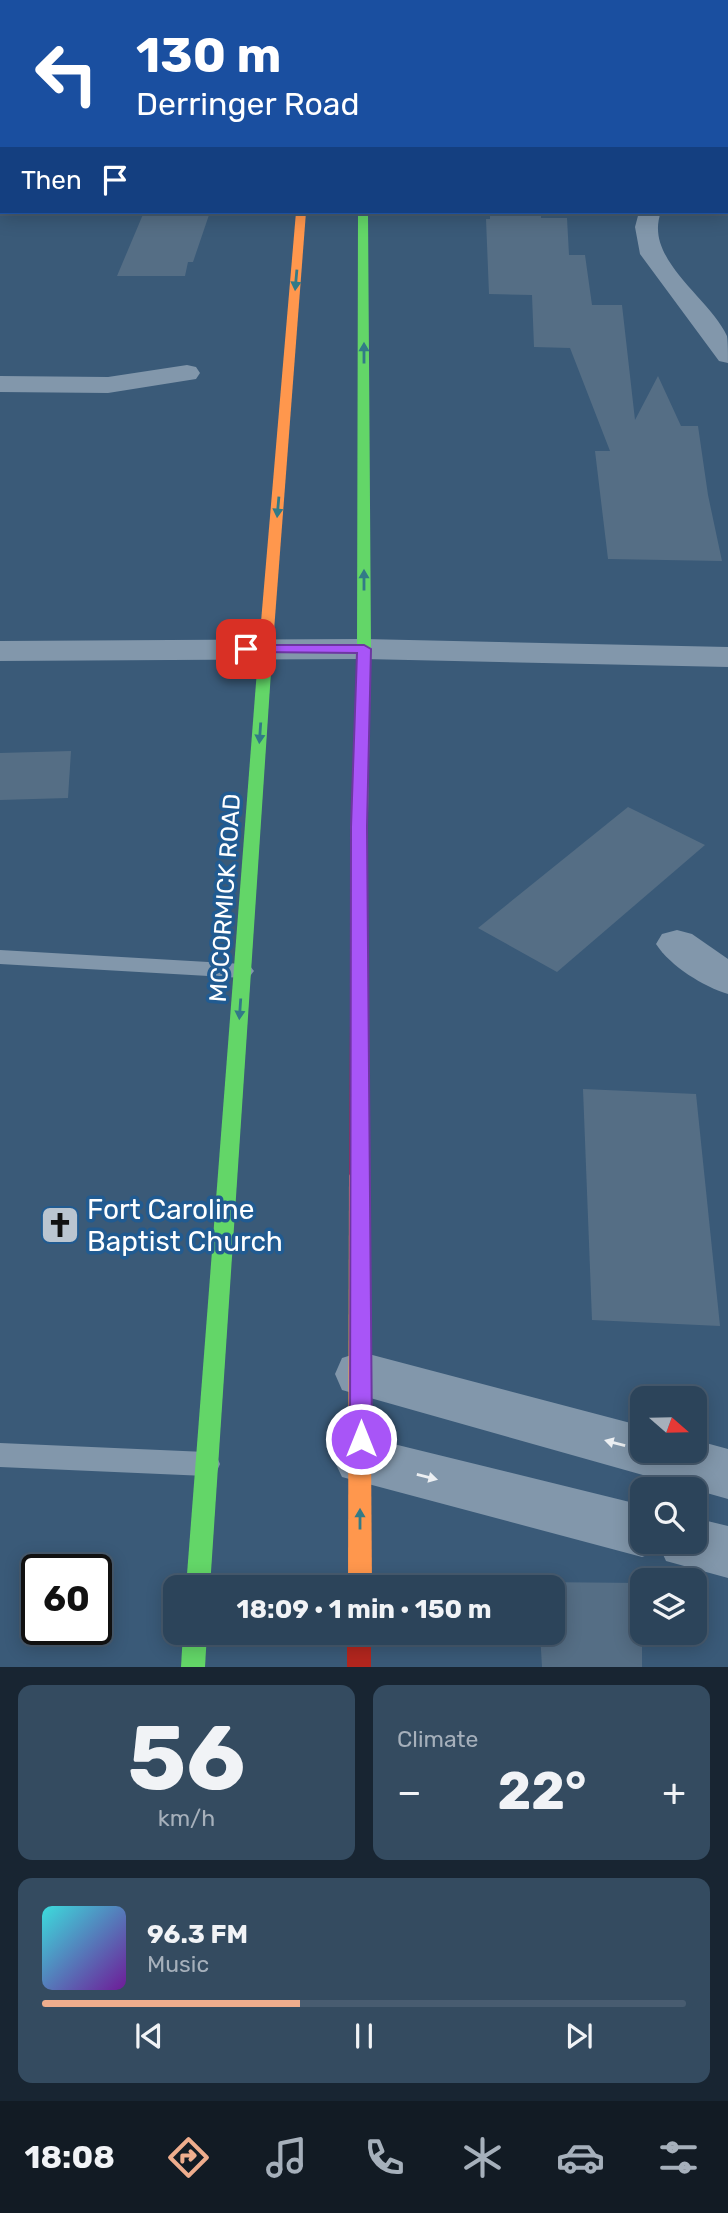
<!DOCTYPE html>
<meta charset="utf-8">
<style>
body{margin:0;font-family:Rubik,sans-serif;background:#344b60;color:#f1f3f6;height:100vh;display:flex;flex-direction:column;font-size:26px;white-space:nowrap}
*{box-sizing:border-box;margin:0}
p{font-size:23px;color:#a6b0bb}
.icon{flex:none;width:38px;height:38px;fill:none;stroke:currentColor;stroke-width:2;stroke-linecap:round;stroke-linejoin:round}
.map{position:relative;height:1667px;overflow:hidden}
.sheet{display:flex;flex-direction:column;gap:18px;padding:18px;background:#182532;flex:1}
.sheet>*{flex:none}
.banner{position:absolute;left:0px;top:0px;width:728px;height:214px;box-shadow:0 4px 18px #0003,0 0 0 2px #485c70;background:#1a4fa0;color:#fff;overflow:hidden}
.needle{width:46px;rotate:110deg}
.tools{position:absolute;left:630px;top:1386px;display:grid;gap:14px}
.tools a{display:grid;place-items:center;width:77px;height:77px;border-radius:14px;background:#2c445a;box-shadow:0 4px 18px #0003,0 0 0 2px #485c70;font-size:35px}
.speed{position:absolute;left:21px;top:1554px;display:flex;gap:14px;font-size:35px;font-weight:700;text-align:center}
.speed>*{display:grid;place-content:center;width:91px;height:91px;border-radius:50%;background:#2c445a;box-shadow:0 4px 18px #0003,0 0 0 2px #485c70;line-height:1}
.speed .limit{border:4px solid #111;border-radius:10px;background:#fff;color:#111}
.pin{position:absolute;display:grid;place-items:center;width:60px;height:60px;color:#fff;margin:-30px;border-radius:14px;box-shadow:0 4px 10px #0006}
.me{position:absolute;width:77px;margin:-38px;rotate:0deg;stroke-linejoin:round;filter:drop-shadow(0 0 5px #0008)}
.turn{display:flex;align-items:center;gap:24px;height:147px;padding:0 21px;font-size:32px}
.turn .icon{width:91px;height:91px;stroke-width:2.5}
.turn b{display:block;font-size:49px;line-height:60px}
.then{display:flex;align-items:center;height:66px;padding:0 21px;background:#0003;gap:14px;font-size:26px}
.big{font-size:52px;font-weight:700;line-height:1.1}
.sheet .tile{flex:1;display:flex;flex-direction:column;justify-content:center;gap:10px;min-width:0;padding:0 24px;border-radius:14px;background:#344b60}
.sheet .dial{align-items:center;gap:0}
.dial b{font-size:91px;line-height:1}
.song{display:flex;align-items:center;gap:21px}
.cover{width:84px;height:84px;border-radius:10px;background:linear-gradient(135deg,hsl(180 70% 55%),hsl(280 70% 35%))}
.played{height:7px;border-radius:4px;background:linear-gradient(90deg,#eead8d 40%,#485c70 40%)}
.keys{display:flex;justify-content:space-around;direction:ltr}
.heat{display:flex;justify-content:space-between;align-items:center;font-size:38px;direction:ltr}
.sheet .tiles{flex:1;display:grid;gap:18px;grid-template-columns:1fr 1fr}
.tile:last-child{grid-column:span 2}
.trip{position:absolute;left:163px;top:1575px;width:402px;height:70px;border-radius:14px;background:#2c445a;box-shadow:0 4px 18px #0003,0 0 0 2px #485c70;font-weight:700;line-height:70px;text-align:center}
.tab-bar{display:flex;height:112px;justify-content:space-around;align-items:center;background:#121b24;color:#a6b0bb}
.tab-bar .icon{width:49px;height:49px}
.tab-bar .active{color:#eead8d}
.tab-bar b{font-size:32px;color:#f1f3f6}
.map>svg:first-child{display:block}
.green{fill:#2d6ba2}
.building{fill:#556e85}
.lines{fill:none;stroke-linecap:round;stroke-linejoin:round}
.lane{fill:#8297ab;fill-rule:evenodd}
.street{fill:#8297ab;fill-rule:evenodd}
.fast{fill:#63d668;fill-rule:evenodd}
.slow{fill:#ff974d;fill-rule:evenodd}
.jam{fill:#b3261e;fill-rule:evenodd}
.oneway{fill:#327a87}
.oneway2{fill:#eceff2}
.route{fill:#a855f7;stroke:#6d37a1;stroke-width:2}
.labels{text-anchor:middle;stroke-width:7;stroke-linejoin:round;paint-order:stroke}
.street-label{font-size:24px;fill:#fff;stroke:#215b91}
.near-poi-label{font-size:28px;fill:#fff;stroke:#215b91;text-anchor:start}
</style>
<div class="map">
<svg width="728" height="1667" viewBox="0 0 728 1667">
<rect width="100%" height="100%" fill="#3a5a78"/>
<!-- green -->
<path class="green" d="M 4,0 L 265,0 L 2,2 L 0,11 L 0,2 Z"/>
<!-- building -->
<g class="building">
<path d="M 144,212 L 210,212 L 193,262 L 188,262 L 185,276 L 117,276 Z"/>
<path d="M 490,212 L 541,212 L 541,218 L 567,218 L 569,255 L 585,255 L 592,305 L 622,305 L 635,420 L 658,376 L 681,426 L 698,426 L 708,495 L 722,561 L 608,559 L 595,451 L 610,451 L 570,348 L 534,347 L 532,295 L 489,294 L 486,219 L 490,219 Z"/>
<path d="M 71,751 L 68,798 L 0,800 L 0,753 Z"/>
<path d="M 628,807 L 705,845 L 557,972 L 478,928 Z"/>
<path d="M 583,1089 L 696,1094 L 720,1326 L 592,1320 Z"/>
<path d="M 536,1582 L 642,1583 L 642,1667 L 542,1667 L 540,1633 L 553,1633 L 553,1587 L 537,1587 Z"/>
</g>
<g class="lines">
<!-- lane -->
<g class="lane">
<rect x="726" y="8" width="2" height="6"/>
<path d="M 0,950 L 243,964 L 250,966 L 254,971 L 250,976 L 243,978 L 0,964 Z"/>
<path d="M 0,1443 L 206,1452 L 216,1455 L 220,1464 L 216,1473 L 206,1476 L 0,1467 Z"/>
</g>
<!-- street -->
<g class="street">
<rect x="726" y="163" width="2" height="12"/>
<path d="M 639,212 L 661,212 C 643,259 710,298 727,336 C 728,343 728,355 728,363 L 719,361 L 640,254 L 635,227 Z"/>
<path d="M 187,365 L 196,367 L 200,373 L 196,379 L 108,393 L 0,392 L 0,376 L 108,377 Z"/>
<path d="M 364,639 L 728,647 L 728,667 L 364,659 L 0,661 L 0,641 Z"/>
<path d="M 677,930 L 692,934 L 728,959 L 728,994 C 704,987 670,966 656,944 L 662,934 Z"/>
<path d="M 361,1352 L 642,1426 L 642,1451 L 695,1451 L 695,1440 L 728,1449 L 728,1499 L 342,1390 L 335,1374 L 342,1358 Z"/>
<path d="M 361,1436 L 642,1505 L 642,1542 L 695,1542 L 695,1518 L 728,1526 L 728,1578 L 666,1561 L 661,1550 L 642,1557 L 342,1477 L 334,1460 L 342,1443 Z"/>
</g>
<!-- fast -->
<g class="fast">
<rect x="310" y="0" width="8" height="2"/>
<rect x="358" y="0" width="8" height="2"/>
<path d="M 358,212 L 368,212 L 371,649 L 367,869 L 359,874 L 351,869 L 357,649 Z"/>
<path d="M 265,653 L 272,657 L 210,1587 L 186,1587 L 258,657 Z"/>
<path d="M 183,1633 L 207,1633 L 205,1667 L 181,1667 Z"/>
</g>
<!-- slow -->
<g class="slow">
<path d="M 296,212 L 306,212 L 272,657 L 265,661 L 258,657 Z"/>
<path d="M 359,1167 L 366,1169 L 369,1174 L 372,1587 L 348,1587 L 349,1174 L 352,1169 Z"/>
</g>
<!-- jam -->
<g class="jam">
<path d="M 359,864 L 367,869 L 369,1174 L 366,1179 L 359,1181 L 352,1179 L 349,1174 L 351,869 Z"/>
<rect x="347" y="1633" width="24" height="34"/>
</g>
</g>
<!-- one-way arrows -->
<defs><path id="oneway-solid" d="M-6-.8H1V-3.2L6.5 0L1 3.2V.8H-6Z" transform="scale(1.75)"/></defs>
<g class="oneway">
<use href="#oneway-solid" transform="translate(296 280) rotate(95)"/>
<use href="#oneway-solid" transform="translate(364 353) rotate(-90)"/>
<use href="#oneway-solid" transform="translate(278 507) rotate(95)"/>
<use href="#oneway-solid" transform="translate(364 580) rotate(-90)"/>
<use href="#oneway-solid" transform="translate(260 733) rotate(94)"/>
<use href="#oneway-solid" transform="translate(240 1009) rotate(94)"/>
<use href="#oneway-solid" transform="translate(360 1519) rotate(-90)"/>
</g>
<g class="oneway2">
<use href="#oneway-solid" transform="translate(615 1443) rotate(-165)"/>
<use href="#oneway-solid" transform="translate(427 1477) rotate(14)"/>
</g>
<!-- route -->
<path class="route" d="M 246,645 L 364,645 L 371,649 L 367,827 L 372,1439 L 369,1446 L 361,1449 L 353,1446 L 350,1439 L 351,827 L 357,653 L 241,652 L 239,649 Z"/>
<!-- icons -->
<defs>
<g id="church-square" transform="scale(2.0125)"><rect x="-9" y="-9" width="18" height="18" rx="4" fill="#bac5d0" stroke="#215b91"/><path d="M-1.2-6h2.4v3.5h3.3v2.4h-3.3V6h-2.4V-.1h-3.3v-2.4h3.3Z" fill="#111"/></g>
</defs>
<g fill-rule="evenodd">
<use href="#church-square" x="60" y="1225"/>
</g>
<g class="labels">
<!-- street labels -->
<g class="street-label">
<text transform="translate(225 898) rotate(-86)" y="8">MCCORMICK ROAD</text>
</g>
<!-- near-poi labels -->
<g class="near-poi-label">
<text x="87" y="1219">Fort Caroline<tspan x="87" dy="32">Baptist Church</tspan></text>
</g>
</g>
</svg>
<div class="tools">
<a><svg class="needle" viewBox="-14 -14 28 28"><path d="M0-13l5 13h-10z" fill="#e53935"/><path d="M0 13l5-13h-10z" fill="#a6b0bb"/></svg></a>
<a><svg class="icon" aria-label="search" viewBox="0 0 24 24"><circle cx="10" cy="10" r="6"/><path d="M15 15l6 6"/></svg></a>
<a><svg class="icon" aria-label="layers" viewBox="0 0 24 24"><path d="M12 4l9 5-9 5-9-5zM3 14l9 5 9-5"/></svg></a>
</div>
<div class="speed"><div class="limit">60</div></div>
<div class="pin" style="left:246px;top:649px;background:#d93025"><svg class="icon" aria-label="arrive" viewBox="0 0 24 24"><path d="M6 21V4h12l-3 4 3 4H6"/></svg></div>
<svg class="me" style="left:361px;top:1439px" viewBox="-20 -20 40 40"><circle r="17" fill="#a855f7" stroke="#fff" stroke-width="3"/><path d="M0-11L8 9 0 5-8 9z" fill="#fff"/></svg>
<div class="trip">18:09 · 1 min · 150 m</div>
<div class="banner">
<div class="turn"><svg class="icon" aria-label="left" viewBox="0 0 24 24"><path d="M17 20v-9H6M10 6l-5 5 5 5"/></svg><div><b>130 m</b>Derringer Road</div></div>
<div class="then">Then<svg class="icon" aria-label="arrive" viewBox="0 0 24 24"><path d="M6 21V4h12l-3 4 3 4H6"/></svg></div>
</div>
</div>
<section class="sheet">
<div class="tiles">
<div class="tile dial"><b>56</b><p>km/h</p></div>
<div class="tile"><p>Climate</p>
<div class="heat"><a>−</a><b class="big">22°</b><a>+</a></div>
</div>
<div class="tile">
<div class="song"><i class="cover"></i><div><b>96.3 FM</b><p>Music</p></div></div>
<div class="played"></div>
<div class="keys"><svg class="icon" aria-label="previous" viewBox="0 0 24 24"><path d="M18 5L8 12l10 7zM5 5v14"/></svg><svg class="icon" aria-label="pause" viewBox="0 0 24 24"><path d="M8 5v14M16 5v14"/></svg><svg class="icon" aria-label="next" viewBox="0 0 24 24"><path d="M6 5l10 7-10 7zM19 5v14"/></svg></div>
</div>
</div>
</section>
<nav class="tab-bar">
<b>18:08</b>
<svg class="icon active" aria-label="directions" viewBox="0 0 24 24"><path d="M12 3l9 9-9 9-9-9zM9 14v-3h6M13 9l2 2-2 2"/></svg>
<svg class="icon" aria-label="music" viewBox="0 0 24 24"><path d="M9 18V5l10-2v13"/><circle cx="6" cy="18" r="3"/><circle cx="16" cy="16" r="3"/></svg>
<svg class="icon" aria-label="phone" viewBox="0 0 24 24"><path d="M5 4h4l2 5-3 2q2 4 5 5l2-3 5 2v4C11 20 4 13 5 4z"/></svg>
<svg class="icon" aria-label="climate" viewBox="0 0 24 24"><path d="M12 3v18M4 7l16 10M4 17L20 7"/></svg>
<svg class="icon" aria-label="car" viewBox="0 0 24 24"><path d="M5 17H2v-5l4-1 3-4h7l3 4 3 1v5h-3M9 17h6M6 11h13"/><circle cx="7" cy="17" r="2"/><circle cx="17" cy="17" r="2"/></svg>
<svg class="icon" aria-label="filters" viewBox="0 0 24 24"><path d="M4 7h16M4 17h16"/><circle cx="9" cy="7" r="2"/><circle cx="15" cy="17" r="2"/></svg>
</nav>
